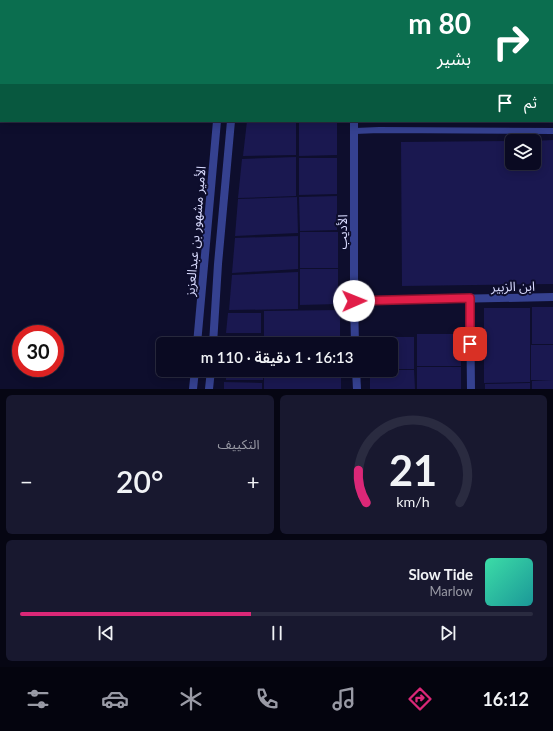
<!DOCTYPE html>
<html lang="ar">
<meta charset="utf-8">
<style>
body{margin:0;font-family:Lato,"Noto Sans Arabic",sans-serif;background:#18182f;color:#f1f3f6;direction:rtl;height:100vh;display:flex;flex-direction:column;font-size:15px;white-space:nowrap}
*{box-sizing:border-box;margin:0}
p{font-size:13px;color:#999aa5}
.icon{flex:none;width:22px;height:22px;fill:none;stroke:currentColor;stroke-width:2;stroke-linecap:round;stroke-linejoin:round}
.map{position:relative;height:389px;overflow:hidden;direction:ltr}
.side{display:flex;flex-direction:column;gap:6px;padding:6px;background:#060613;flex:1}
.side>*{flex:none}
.banner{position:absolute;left:0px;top:0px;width:553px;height:122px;box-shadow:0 2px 10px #0003,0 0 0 1px #2a2b40;direction:rtl;background:#0b6e4f;color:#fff;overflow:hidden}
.tools{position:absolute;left:505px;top:134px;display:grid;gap:8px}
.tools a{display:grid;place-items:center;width:36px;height:36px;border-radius:6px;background:#0a0a22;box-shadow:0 2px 10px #0003,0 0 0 1px #2a2b40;font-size:20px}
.speed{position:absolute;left:12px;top:325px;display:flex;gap:8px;font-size:20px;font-weight:700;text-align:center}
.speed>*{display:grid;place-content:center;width:52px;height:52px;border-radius:50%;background:#0a0a22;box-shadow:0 2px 10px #0003,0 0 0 1px #2a2b40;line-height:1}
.speed .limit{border:6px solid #d22;background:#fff;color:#111}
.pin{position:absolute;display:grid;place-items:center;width:34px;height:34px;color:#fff;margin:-17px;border-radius:8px;box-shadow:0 2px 6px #0006}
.me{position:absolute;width:44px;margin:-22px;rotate:89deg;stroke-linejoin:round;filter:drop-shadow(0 0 3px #0008)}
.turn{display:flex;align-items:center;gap:14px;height:84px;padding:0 16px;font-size:18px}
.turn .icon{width:52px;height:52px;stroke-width:2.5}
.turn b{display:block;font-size:28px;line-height:34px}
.then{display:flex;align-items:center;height:38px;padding:0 16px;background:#0003;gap:8px;font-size:15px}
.big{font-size:30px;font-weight:600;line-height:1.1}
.side .tile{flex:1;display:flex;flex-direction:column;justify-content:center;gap:6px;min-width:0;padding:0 14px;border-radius:6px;background:#18182f}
.side .dial{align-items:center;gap:0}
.dial svg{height:104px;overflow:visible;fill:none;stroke:#2a2b40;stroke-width:7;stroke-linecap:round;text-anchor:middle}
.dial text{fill:#f1f3f6;stroke:none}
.song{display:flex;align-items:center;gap:12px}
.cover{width:48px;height:48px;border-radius:6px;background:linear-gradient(135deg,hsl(160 70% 55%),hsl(180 70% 35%))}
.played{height:4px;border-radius:2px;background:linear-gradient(90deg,#db2777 45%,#2a2b40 45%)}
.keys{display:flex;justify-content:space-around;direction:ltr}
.heat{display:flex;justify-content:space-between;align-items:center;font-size:22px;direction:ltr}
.side .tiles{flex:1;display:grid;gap:6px;grid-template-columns:1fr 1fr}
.tile:last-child{grid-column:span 2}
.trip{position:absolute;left:156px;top:337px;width:242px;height:40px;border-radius:6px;background:#0a0a22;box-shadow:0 2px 10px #0003,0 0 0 1px #2a2b40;font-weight:600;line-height:40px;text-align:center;direction:rtl}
.tabs{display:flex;height:64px;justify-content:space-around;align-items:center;background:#04040e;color:#999aa5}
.tabs .icon{width:28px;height:28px}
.tabs .selected{color:#db2777}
.tabs b{font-size:18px;color:#f1f3f6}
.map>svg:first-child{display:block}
.building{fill:#1a1850}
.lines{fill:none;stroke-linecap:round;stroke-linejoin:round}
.service{stroke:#354190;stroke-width:6}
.minor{stroke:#354190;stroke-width:8}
.tertiary{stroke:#354190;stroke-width:8}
.route-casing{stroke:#92132f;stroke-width:10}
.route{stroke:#e11d48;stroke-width:7}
.labels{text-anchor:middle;stroke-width:4;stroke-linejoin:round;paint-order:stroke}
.street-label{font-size:13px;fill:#dadcff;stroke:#0e0e2d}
</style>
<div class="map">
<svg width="553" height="389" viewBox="0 0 553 389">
<rect width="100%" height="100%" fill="#0e0e2d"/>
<!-- building -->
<g class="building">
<path d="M 247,121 L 296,121 L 296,155 L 243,156 Z"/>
<path d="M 299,121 L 337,121 L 337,155 L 299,156 Z"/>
<path d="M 553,140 L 553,284 L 402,286 L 401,142 L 512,141 L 512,163 L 534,163 L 534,141 Z"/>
<path d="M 296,157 L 296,196 L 238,198 L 242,159 Z"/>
<path d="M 299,158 L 337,158 L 337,194 L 299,195 Z"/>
<path d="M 337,196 L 337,230 L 300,231 L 299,197 Z"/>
<path d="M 297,197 L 298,233 L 235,236 L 238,199 Z"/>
<rect x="300" y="232" width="38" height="36"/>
<path d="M 298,236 L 298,269 L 232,273 L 235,238 Z"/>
<path d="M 300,269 L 338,269 L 338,304 L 300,305 Z"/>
<path d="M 298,272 L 298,309 L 229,310 L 232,275 Z"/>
<rect x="532" y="307" width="21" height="37"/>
<path d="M 484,308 L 530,308 L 530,382 L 484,383 Z"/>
<path d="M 340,310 L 340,344 L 264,344 L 264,311 Z"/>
<path d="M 228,313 L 261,313 L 261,333 L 226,333 Z"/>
<rect x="417" y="334" width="44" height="32"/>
<path d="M 263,337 L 263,344 L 225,344 L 225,338 Z"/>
<path d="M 370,337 L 414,337 L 414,369 L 391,369 L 391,344 L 370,344 Z"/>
<rect x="531" y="345" width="22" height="35"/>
<rect x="417" y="367" width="44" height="22"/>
<rect x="226" y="370" width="37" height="10"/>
<rect x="264" y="370" width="77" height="19"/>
<path d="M 370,370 L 414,370 L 415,389 L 370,389 Z"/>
<path d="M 553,380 L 553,389 L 532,389 L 532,381 Z"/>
<path d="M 224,382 L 262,383 L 262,389 L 224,389 Z"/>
<path d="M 530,383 L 530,389 L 485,389 L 485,384 Z"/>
</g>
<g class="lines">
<!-- service -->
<g class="service">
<path d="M 119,0 L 119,1"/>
<path d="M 14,1 L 14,0"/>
<path d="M 0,58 L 1,58"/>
<path d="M 355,131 L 379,130 L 553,131"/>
</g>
<!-- minor -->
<g class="minor">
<path d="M 352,0 L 352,1"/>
<path d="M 454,0 L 454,1"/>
<path d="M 354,121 L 354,301 L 355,344"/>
<path d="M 470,299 L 471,389"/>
<path d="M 354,301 L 553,297"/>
<path d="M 356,370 L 357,389"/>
</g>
<!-- tertiary -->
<g class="tertiary">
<path d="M 227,1 L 227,0"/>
<path d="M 242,1 L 242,0"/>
<path d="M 197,344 L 217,121"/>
<path d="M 213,344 L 218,264 L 231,121"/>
<path d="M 193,389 L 195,370"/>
<path d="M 209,389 L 211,370"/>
</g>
</g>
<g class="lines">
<!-- route casing -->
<g class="route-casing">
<path id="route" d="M 354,301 L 470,298 L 470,344"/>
</g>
<!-- route -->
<use href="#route" class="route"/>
</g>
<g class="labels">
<!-- street labels -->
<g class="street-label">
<text transform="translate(195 231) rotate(-85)" y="5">الأمير مشهور بن عبدالعزيز</text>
<text transform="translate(342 232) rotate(-90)" y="5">الأديب</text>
<text transform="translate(513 286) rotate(-1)" y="5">ابن الزبير</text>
</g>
</g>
</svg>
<div class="tools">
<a><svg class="icon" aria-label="layers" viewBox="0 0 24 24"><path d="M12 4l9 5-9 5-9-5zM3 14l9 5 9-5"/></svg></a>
</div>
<div class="speed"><div class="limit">30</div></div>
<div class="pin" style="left:470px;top:344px;background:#d93025"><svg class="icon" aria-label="arrive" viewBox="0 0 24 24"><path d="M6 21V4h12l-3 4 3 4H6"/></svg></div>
<svg class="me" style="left:354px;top:301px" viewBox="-20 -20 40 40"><circle r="19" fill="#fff"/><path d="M0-13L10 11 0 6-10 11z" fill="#e11d48"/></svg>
<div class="trip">16:13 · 1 دقيقة · 110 m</div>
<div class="banner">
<div class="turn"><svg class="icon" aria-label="right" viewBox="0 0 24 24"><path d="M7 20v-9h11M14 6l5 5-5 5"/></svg><div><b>80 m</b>بشير</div></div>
<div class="then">ثم<svg class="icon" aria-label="arrive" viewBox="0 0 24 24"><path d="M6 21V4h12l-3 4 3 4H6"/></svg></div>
</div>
</div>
<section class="side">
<div class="tiles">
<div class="tile dial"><svg viewBox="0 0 100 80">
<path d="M14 69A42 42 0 1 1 86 69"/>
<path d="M14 69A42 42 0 0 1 8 44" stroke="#db2777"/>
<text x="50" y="56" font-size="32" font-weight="700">21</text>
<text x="50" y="72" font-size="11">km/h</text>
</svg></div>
<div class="tile"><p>التكييف</p>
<div class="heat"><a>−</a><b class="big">20°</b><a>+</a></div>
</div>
<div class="tile">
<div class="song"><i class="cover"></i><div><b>Slow Tide</b><p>Marlow</p></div></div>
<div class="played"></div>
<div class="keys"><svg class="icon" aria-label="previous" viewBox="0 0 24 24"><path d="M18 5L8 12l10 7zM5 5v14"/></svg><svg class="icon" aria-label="pause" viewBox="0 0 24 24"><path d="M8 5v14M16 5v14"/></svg><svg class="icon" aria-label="next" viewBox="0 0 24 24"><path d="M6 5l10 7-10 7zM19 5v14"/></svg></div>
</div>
</div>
</section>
<nav class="tabs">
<b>16:12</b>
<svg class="icon selected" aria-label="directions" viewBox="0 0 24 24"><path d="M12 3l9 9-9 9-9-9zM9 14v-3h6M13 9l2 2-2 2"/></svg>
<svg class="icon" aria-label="music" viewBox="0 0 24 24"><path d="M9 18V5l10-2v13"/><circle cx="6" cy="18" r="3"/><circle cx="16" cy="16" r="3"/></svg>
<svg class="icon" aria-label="phone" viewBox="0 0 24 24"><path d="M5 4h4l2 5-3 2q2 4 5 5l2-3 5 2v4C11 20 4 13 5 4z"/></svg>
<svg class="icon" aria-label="climate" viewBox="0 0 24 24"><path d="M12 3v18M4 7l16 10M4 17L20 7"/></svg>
<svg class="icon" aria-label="car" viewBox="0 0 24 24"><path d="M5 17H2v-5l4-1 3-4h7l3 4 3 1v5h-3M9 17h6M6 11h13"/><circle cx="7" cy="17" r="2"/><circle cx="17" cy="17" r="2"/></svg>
<svg class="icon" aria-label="filters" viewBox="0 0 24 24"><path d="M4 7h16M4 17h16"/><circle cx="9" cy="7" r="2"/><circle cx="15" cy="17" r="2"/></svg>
</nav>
